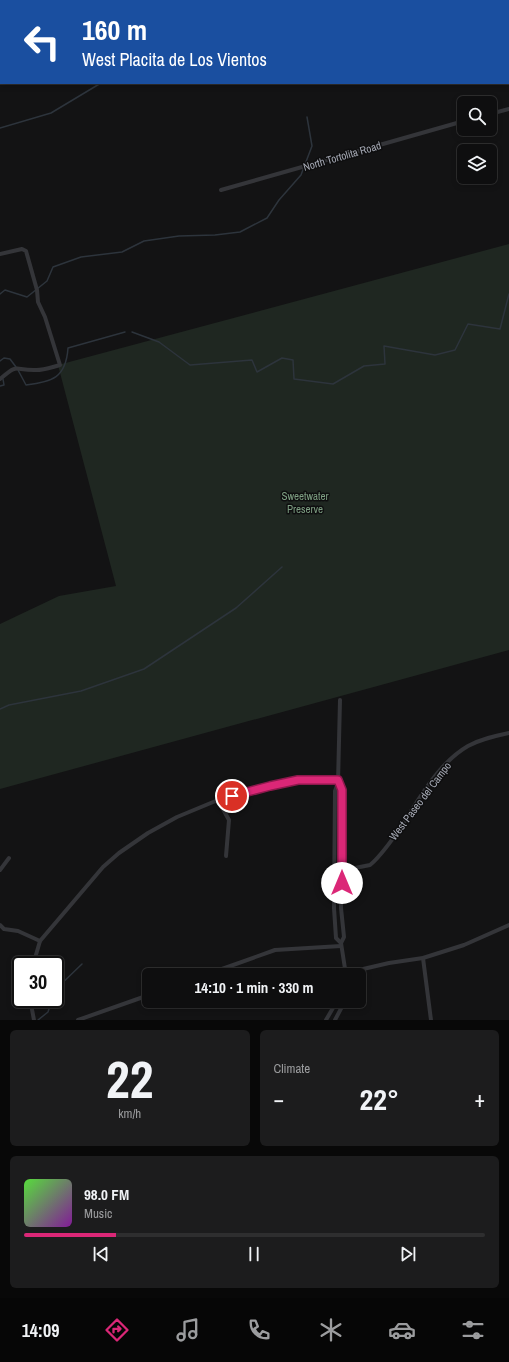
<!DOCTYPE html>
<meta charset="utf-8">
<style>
body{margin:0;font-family:"Archivo Narrow",sans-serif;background:#1c1c1d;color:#f1f3f6;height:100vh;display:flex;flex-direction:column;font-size:15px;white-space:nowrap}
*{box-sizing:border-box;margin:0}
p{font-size:13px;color:#9b9c9e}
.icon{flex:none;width:22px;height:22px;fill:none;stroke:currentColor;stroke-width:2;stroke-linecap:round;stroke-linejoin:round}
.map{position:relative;height:1020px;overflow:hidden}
.sheet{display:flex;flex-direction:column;gap:10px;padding:10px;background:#080808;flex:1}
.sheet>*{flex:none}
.guide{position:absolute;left:0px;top:0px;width:509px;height:84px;box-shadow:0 2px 6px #0003,0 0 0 1px #2e2e2f;background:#1a4fa0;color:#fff;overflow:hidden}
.controls{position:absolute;left:457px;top:96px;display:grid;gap:8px}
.controls a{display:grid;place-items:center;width:40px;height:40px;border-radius:6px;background:#0e0e0f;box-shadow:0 2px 6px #0003,0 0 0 1px #2e2e2f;font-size:20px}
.speed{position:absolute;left:12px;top:956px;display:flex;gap:8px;font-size:20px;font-weight:700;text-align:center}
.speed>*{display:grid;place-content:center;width:52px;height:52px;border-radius:50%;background:#0e0e0f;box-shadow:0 2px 6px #0003,0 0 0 1px #2e2e2f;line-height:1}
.speed .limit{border:2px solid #111;border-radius:6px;background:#fff;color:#111}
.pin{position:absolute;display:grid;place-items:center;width:34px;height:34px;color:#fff;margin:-17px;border:2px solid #fff;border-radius:50%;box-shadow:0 1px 4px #0007}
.me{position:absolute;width:44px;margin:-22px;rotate:0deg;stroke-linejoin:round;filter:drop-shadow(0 0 3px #0008)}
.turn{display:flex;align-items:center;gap:14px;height:84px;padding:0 16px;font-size:18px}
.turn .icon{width:52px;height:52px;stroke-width:2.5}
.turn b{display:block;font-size:28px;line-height:34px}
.big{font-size:30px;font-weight:700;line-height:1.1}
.sheet .widget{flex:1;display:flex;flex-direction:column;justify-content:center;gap:6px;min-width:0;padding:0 14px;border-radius:6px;background:#1c1c1d}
.sheet .dial{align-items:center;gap:0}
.dial b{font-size:52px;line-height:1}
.song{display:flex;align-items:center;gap:12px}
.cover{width:48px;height:48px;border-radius:6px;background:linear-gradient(135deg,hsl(110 70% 55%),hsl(290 70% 35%))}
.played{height:4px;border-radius:2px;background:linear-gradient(90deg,#db2777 20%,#2e2e2f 20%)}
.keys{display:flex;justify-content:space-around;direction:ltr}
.heat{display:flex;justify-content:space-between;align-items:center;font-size:22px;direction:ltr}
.sheet .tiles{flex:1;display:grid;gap:10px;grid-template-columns:1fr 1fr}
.widget:last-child{grid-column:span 2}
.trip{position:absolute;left:142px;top:968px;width:224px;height:40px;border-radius:6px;background:#0e0e0f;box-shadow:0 2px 6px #0003,0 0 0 1px #2e2e2f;font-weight:700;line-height:40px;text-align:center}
.dock{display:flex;height:64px;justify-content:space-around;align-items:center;background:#060606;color:#9b9c9e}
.dock .icon{width:28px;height:28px}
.dock .active{color:#db2777}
.dock b{font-size:18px;color:#f1f3f6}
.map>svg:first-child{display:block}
.green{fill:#1f2721}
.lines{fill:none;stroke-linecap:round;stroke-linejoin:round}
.stream{stroke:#2d343c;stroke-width:1.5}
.minor{stroke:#343539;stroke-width:4}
.route-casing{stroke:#8e194d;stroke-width:10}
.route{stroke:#db2777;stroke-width:7}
.labels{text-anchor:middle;stroke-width:3;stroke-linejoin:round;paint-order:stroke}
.street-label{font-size:11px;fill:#a5a9b4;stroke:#0e0e0f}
.park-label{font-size:11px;fill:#7d9e82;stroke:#0e0e0f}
</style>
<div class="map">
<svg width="509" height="1020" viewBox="0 0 509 1020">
<rect width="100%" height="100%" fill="#131314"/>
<!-- green -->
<path class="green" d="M 509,244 L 509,650 L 0,789 L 0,624 L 59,596 L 116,586 L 58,365 Z"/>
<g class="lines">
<!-- stream -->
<g class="stream">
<path d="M 145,1 L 147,0"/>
<path d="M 0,128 L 51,113 L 101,83"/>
<path d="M 0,294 L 5,290 L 27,297 L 47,281 L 53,267 L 81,257 L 122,252 L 144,241 L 179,236 L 215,235 L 240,232 L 267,218 L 279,200 L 301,175 L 312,146 L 307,117"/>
<path d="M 132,332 L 159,342 L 190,365 L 252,360 L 257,372 L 282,358 L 293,360 L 294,379 L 333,384 L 364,366 L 385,364 L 384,346 L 435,355 L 455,350 L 468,324 L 500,329 L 509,294"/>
<path d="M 0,361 L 4,358 L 10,359 L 16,367"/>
<path d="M 18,370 L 26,385 C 52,382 66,378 68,348 L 125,332"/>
<path d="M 0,386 L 4,385 L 3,379"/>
<path d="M 0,709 L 9,705 L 81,691 L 144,669 L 236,608 L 282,567"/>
<path d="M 55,990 L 82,964"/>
<path d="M 38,1020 L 48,1012 L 52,999"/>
</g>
<!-- minor -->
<g class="minor">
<path d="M 502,0 L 502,1"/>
<path d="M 508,20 L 509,23"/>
<path d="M 490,114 L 509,109"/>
<path d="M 221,190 L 464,121"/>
<path d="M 0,254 L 22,249 L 26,251 L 37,290 L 38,302 L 45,317 L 60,365 C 52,367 42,371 34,370 C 13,370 19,363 0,379"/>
<path d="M 340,700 L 338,783 L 335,791 L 334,908 L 336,938 L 341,943"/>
<path d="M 338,783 L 342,790 L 341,908 L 344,937 L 341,943 L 346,975"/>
<path d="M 218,800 L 229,820 L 226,856"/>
<path d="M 0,870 L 9,858"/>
<path d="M 335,872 L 370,865 C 381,856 391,841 399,830 C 418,801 437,764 468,746 C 481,739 495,736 509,733"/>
<path d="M 0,925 L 4,929 L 18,931 L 40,941"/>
<path d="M 423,958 L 431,1020"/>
<path d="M 33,965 L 40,941 L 103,867 L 119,853 L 148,833 L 177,817 L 218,800 L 270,786 L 298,781 L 338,780"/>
<path d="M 346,973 L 389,963 L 423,958 L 464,945 L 509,925"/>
<path d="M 205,975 L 275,950 L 341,946"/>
<path d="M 30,999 L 34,1020"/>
<path d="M 78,1020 L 149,995"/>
<path d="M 326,1020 L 337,1001"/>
<path d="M 335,1020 L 345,1001"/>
</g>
</g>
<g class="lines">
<!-- route casing -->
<g class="route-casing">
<path id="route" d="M 232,796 L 270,786 L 298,780 L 338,780 L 342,790 L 342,883"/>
</g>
<!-- route -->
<use href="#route" class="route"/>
</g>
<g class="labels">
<!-- street labels -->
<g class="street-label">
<text transform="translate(342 156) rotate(-16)" y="4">North Tortolita Road</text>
<text transform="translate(420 801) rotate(-53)" y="4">West Paseo del Campo</text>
</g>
<!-- park labels -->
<g class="park-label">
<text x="305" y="500">Sweetwater<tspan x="305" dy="13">Preserve</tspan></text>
</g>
</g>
</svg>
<div class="controls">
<a><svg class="icon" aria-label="search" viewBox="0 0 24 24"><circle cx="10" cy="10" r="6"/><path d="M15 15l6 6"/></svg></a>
<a><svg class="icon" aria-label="layers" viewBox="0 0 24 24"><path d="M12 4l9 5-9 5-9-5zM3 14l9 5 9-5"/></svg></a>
</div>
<div class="speed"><div class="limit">30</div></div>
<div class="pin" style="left:232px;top:796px;background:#d93025"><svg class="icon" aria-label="arrive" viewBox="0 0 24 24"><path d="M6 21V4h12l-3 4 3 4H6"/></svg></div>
<svg class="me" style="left:342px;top:883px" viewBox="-20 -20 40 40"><circle r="19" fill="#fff"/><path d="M0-13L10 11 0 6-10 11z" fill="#db2777"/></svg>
<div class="trip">14:10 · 1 min · 330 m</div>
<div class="guide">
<div class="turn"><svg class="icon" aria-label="left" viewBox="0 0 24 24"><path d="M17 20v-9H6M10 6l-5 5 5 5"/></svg><div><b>160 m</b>West Placita de Los Vientos</div></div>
</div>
</div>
<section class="sheet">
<div class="tiles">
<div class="widget dial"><b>22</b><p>km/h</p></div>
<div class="widget"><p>Climate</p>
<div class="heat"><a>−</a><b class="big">22°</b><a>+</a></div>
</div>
<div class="widget">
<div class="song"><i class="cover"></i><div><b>98.0 FM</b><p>Music</p></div></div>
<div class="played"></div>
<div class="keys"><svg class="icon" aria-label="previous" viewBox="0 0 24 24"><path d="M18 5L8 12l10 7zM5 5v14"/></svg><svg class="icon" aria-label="pause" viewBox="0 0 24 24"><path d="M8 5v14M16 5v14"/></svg><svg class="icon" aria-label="next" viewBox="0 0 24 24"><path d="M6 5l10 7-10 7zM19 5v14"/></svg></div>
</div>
</div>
</section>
<nav class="dock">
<b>14:09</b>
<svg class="icon active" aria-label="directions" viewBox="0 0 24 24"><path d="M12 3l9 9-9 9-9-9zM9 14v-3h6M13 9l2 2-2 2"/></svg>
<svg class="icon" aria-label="music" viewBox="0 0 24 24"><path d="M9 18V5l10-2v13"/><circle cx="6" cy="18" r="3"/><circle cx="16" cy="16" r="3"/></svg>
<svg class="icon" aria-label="phone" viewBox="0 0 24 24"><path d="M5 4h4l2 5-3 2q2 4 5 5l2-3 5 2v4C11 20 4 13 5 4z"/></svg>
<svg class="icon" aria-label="climate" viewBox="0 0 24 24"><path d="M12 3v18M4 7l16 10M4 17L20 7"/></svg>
<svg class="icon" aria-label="car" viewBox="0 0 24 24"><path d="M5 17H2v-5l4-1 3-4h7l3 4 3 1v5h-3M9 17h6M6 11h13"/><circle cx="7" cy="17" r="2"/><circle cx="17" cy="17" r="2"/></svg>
<svg class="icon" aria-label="filters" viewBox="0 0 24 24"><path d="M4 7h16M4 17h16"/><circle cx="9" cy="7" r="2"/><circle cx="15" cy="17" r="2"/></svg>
</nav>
